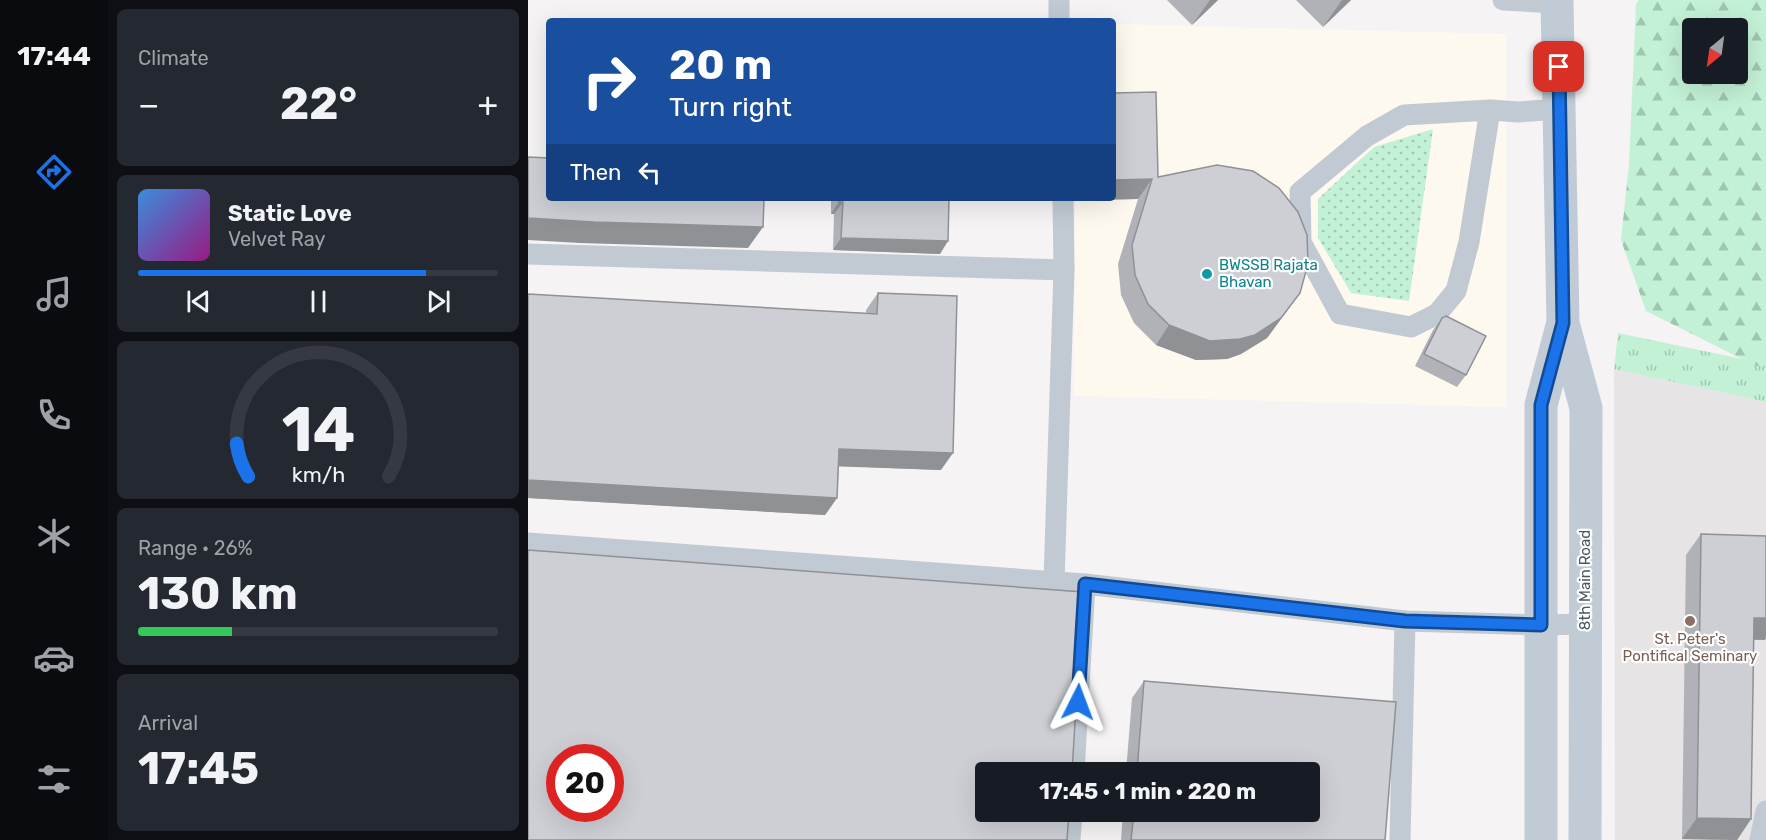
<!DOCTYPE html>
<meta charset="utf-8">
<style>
body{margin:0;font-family:Rubik,sans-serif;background:#242831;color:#f1f3f6;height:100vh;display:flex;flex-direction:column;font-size:22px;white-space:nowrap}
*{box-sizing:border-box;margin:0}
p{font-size:20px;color:#9ea1a6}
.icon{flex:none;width:33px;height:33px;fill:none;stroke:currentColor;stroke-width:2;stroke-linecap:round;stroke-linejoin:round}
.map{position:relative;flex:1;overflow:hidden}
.side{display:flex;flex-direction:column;gap:9px;padding:9px;background:#0d0f14;width:420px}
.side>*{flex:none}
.guide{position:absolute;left:18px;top:18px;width:570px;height:183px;border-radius:6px;box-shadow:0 6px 24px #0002;background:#1a4fa0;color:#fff;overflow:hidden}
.needle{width:39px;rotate:209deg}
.buttons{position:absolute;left:1154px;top:18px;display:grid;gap:12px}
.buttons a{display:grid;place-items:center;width:66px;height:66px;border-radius:6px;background:#171b24;box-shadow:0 6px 24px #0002;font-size:30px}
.speed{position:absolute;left:18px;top:744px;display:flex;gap:12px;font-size:30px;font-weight:700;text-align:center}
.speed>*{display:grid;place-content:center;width:78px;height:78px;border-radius:50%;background:#171b24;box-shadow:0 6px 24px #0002;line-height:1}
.speed .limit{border:9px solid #d22;background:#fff;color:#111}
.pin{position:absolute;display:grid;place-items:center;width:51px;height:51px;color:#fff;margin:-26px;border-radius:12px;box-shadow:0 3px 9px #0006}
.me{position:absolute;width:66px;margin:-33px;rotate:3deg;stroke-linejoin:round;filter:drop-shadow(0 0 4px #0008)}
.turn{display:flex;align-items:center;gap:21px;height:126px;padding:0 24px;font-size:27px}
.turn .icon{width:78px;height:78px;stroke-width:2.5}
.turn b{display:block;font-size:42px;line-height:51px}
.then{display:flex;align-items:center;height:57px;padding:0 24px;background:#0003;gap:12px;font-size:22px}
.big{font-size:45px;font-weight:700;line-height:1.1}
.side .widget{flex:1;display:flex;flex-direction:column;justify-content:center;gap:9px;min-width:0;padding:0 21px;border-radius:9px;background:#242831}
.side .dial{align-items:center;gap:0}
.dial svg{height:156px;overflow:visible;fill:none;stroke:#363941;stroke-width:7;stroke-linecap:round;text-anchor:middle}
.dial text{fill:#f1f3f6;stroke:none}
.song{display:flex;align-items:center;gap:18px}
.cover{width:72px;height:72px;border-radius:9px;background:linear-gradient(135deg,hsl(210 70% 55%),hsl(310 70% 35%))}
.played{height:6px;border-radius:3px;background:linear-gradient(90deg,#1a73e8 80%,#363941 80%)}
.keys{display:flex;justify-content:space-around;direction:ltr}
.heat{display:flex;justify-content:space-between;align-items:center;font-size:33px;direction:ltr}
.charge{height:9px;border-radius:4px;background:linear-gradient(90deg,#34c759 26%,#363941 0)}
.trip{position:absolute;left:447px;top:762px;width:345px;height:60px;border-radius:6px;background:#171b24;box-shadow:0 6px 24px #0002;font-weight:700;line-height:60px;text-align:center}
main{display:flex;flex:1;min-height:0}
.dock{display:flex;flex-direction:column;width:108px;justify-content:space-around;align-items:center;background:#090b0e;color:#9ea1a6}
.dock .icon{width:42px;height:42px}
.dock .active{color:#1a73e8}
.dock b{font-size:27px;color:#f1f3f6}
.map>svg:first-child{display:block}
.commercial{fill:#fdf9ef}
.education{fill:#e6e4e5}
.grass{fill:url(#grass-tufts)}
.forest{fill:url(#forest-firs);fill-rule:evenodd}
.park{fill:url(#park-dots)}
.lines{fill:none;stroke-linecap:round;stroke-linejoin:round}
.lane{stroke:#c1cad2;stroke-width:21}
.secondary{stroke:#c1cbd6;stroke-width:33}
.wall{fill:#b0b2b7}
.shaded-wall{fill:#909195}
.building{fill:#cdcfd5;stroke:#909195;stroke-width:1.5;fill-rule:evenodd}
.route-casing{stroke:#114b97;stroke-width:15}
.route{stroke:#1a73e8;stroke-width:10}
.culture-dot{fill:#0f9aa8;stroke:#fff;stroke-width:2}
.education-dot{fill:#8d6e63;stroke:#fff;stroke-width:2}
.labels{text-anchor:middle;stroke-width:4.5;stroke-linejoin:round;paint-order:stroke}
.culture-label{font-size:15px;fill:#0d838f;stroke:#fff;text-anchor:start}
.street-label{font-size:15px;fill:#4a5661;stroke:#fff}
.education-label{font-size:15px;fill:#785e54;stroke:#fff}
</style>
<main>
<nav class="dock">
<b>17:44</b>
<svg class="icon active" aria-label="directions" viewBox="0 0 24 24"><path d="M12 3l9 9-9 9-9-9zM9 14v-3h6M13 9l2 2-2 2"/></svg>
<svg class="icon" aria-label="music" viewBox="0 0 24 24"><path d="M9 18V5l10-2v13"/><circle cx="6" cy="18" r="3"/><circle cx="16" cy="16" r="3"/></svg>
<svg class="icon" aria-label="phone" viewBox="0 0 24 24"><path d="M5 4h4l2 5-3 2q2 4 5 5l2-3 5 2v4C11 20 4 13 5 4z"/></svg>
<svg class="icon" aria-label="climate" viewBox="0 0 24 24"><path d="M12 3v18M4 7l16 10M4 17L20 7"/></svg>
<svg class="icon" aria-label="car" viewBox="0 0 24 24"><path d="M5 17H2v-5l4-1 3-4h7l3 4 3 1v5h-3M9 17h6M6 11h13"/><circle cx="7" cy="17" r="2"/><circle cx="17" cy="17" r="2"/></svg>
<svg class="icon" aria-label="filters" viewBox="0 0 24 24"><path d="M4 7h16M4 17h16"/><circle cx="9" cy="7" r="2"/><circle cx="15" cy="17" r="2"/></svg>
</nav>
<section class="side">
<div class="widget"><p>Climate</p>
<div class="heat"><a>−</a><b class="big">22°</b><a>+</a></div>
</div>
<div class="widget">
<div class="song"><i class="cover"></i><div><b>Static Love</b><p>Velvet Ray</p></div></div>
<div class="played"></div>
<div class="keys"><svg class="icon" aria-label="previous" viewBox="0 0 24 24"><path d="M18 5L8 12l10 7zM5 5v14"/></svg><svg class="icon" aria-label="pause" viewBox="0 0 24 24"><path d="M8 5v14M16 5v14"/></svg><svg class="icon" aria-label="next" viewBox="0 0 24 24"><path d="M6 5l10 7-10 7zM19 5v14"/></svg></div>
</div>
<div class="widget dial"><svg viewBox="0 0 100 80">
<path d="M14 69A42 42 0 1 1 86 69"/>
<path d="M14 69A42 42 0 0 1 8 52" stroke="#1a73e8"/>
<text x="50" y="56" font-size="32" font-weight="700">14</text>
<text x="50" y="72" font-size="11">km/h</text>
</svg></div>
<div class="widget"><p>Range · 26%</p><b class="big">130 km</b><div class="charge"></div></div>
<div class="widget"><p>Arrival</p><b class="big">17:45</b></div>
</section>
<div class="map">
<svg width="1238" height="840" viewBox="0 0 1238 840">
<defs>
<pattern id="grass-tufts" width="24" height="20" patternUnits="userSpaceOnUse" patternTransform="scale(1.5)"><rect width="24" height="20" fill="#c3f1d5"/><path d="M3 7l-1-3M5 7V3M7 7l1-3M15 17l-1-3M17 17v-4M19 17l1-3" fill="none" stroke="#a0c6b0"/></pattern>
<pattern id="forest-firs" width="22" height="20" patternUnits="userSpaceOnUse" patternTransform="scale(1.5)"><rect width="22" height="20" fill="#c3f1d5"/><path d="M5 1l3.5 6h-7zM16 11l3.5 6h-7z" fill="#a0c6b0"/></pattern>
<pattern id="park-dots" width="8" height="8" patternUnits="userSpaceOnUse" patternTransform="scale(1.5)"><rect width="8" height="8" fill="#c3f1d5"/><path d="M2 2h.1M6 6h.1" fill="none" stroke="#a0c6b0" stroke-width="1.8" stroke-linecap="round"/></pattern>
</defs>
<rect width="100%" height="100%" fill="#f5f3f3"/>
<!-- commercial -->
<path class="commercial" d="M 585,24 L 978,34 L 978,407 L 546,396 L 547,198 L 585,198 Z"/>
<!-- education -->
<path class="education" d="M 1086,369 L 1238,402 L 1238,840 L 1087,840 Z"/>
<!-- grass -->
<path class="grass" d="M 1090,333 L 1238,364 L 1238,402 L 1086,369 Z"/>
<!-- forest -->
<path class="forest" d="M 1111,0 L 1238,0 L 1238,366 L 1228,366 L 1118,311 L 1093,240 L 1101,164 L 1108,4 ZM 1164,28 L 1209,28 L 1209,74 L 1164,74 Z"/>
<!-- park -->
<path class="park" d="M 905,129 L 881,301 L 823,293 L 790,238 L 790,199 L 846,147 Z"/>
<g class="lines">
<!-- lane -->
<g class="lane">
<path d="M 531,0 L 531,21"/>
<path d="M 975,0 L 1029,3"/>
<path d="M 962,110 L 941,242 L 928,291 L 909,314 L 883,327 L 812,314 L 773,242 L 772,192 L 839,136 L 876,115 L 962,110 L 990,112 L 1032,109"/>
<path d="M 535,198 L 536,270"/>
<path d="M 0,254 L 536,270 L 526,581"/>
<path d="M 0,543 L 557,584 L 877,621 L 1013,625 L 1057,624"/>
<path d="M 546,772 L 557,584"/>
<path d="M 542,840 L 544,812"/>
<path d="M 872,840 L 877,621"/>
<path d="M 1232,840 L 1238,811"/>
</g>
<!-- secondary -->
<g class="secondary">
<path d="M 1029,0 L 1035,323 L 1058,408 L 1057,840"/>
<path d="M 1013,840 L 1013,405 L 1034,326"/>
</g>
</g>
<!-- wall -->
<g class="wall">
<path d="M 639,0 L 690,0 L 664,25 Z"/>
<path d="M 768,0 L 823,0 L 795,27 Z"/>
<path d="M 630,177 L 772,293 L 739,338 L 713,354 L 699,359 L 668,360 L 628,345 L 606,323 L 593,295 L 590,264 L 610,199 L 562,200 L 562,198 L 585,198 Z"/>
<path d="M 303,198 L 421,198 L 412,254 L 305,250 L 306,214 L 303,214 Z"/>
<path d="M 350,293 L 413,470 L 311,466 L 309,498 L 297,515 L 0,498 L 0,294 L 338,313 L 338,310 Z"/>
<path d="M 914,318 L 938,375 L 929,387 L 887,366 L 905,330 Z"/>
<path d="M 1173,534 L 1237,640 L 1226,640 L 1223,819 L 1209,840 L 1154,839 L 1158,555 Z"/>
<path d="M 616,681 L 868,702 L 857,840 L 593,840 L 595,812 L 782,812 L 782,772 L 598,772 L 604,698 Z"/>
</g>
<!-- shaded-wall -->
<g class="shaded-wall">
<path d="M 682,0 L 690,0 L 664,25 Z"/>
<path d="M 814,0 L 823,0 L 795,27 Z"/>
<path d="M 624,179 L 610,199 L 562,200 L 563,198 L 585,198 L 585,180 Z"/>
<path d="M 311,202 L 315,202 L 306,214 L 303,214 Z"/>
<path d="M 0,218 L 235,227 L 220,248 L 52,243 L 0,240 Z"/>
<path d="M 313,238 L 420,241 L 412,254 L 305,250 Z"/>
<path d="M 772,293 L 739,338 L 713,354 L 699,359 L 668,360 L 628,345 L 641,325 Z"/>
<path d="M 311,449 L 425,453 L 413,470 L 300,466 Z"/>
<path d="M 0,480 L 309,498 L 297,515 L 0,498 Z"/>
<path d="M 1226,618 L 1238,618 L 1238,638 L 1237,640 L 1212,639 Z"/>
<path d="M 1169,818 L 1223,819 L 1209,840 L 1154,839 Z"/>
</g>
<!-- building -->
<g class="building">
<path d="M 628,92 L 630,177 L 689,165 L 725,171 L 751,188 L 770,212 L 779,235 L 780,264 L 772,293 L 753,318 L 727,335 L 712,339 L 682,341 L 641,325 L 620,304 L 607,275 L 604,245 L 624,179 L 585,180 L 585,93 Z"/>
<path d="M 0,157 L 21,158 L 21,198 L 236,198 L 235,227 L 66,222 L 0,218 Z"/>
<path d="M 312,198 L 421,198 L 420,241 L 313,238 L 315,202 L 311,202 Z"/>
<path d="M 350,293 L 429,296 L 425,453 L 311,449 L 309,498 L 0,480 L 0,294 L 349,314 Z"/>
<path d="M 918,316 L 958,336 L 938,375 L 896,354 L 914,318 Z"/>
<path d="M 1173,534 L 1238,536 L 1238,618 L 1226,618 L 1223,819 L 1169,818 Z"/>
<path d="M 0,550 L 555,592 L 544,772 L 458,772 L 458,812 L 541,812 L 539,840 L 0,840 ZM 32,758 L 82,758 L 82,808 L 32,808 Z"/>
<path d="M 616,681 L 868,702 L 857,840 L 603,840 L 606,812 L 782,812 L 782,772 L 609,772 Z"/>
</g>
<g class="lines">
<!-- route casing -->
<g class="route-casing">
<path id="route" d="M 550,702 L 557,584 L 877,621 L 1013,625 L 1013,405 L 1035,323 L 1031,67"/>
</g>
<!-- route -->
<use href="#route" class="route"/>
</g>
<!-- markers -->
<circle class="culture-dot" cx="679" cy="274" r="6"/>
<circle class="education-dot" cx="1162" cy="621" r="6"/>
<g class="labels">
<!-- culture labels -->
<g class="culture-label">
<text x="691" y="270">BWSSB Rajata<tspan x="691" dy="17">Bhavan</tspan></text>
</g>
<!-- street labels -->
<g class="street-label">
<text transform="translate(1057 580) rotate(-90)" y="5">8th Main Road</text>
</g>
<!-- education labels -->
<g class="education-label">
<text x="1162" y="644">St. Peter's<tspan x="1162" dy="17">Pontifical Seminary</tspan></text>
</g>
</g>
</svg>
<div class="buttons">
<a><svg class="needle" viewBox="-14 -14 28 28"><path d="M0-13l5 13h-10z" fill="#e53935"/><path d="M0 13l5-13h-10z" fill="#9ea1a6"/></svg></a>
</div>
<div class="speed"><div class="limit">20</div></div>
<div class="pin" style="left:1031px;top:67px;background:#d93025"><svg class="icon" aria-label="arrive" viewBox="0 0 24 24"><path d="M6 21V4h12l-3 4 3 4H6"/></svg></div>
<svg class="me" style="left:550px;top:702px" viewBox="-20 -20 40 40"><path d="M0-17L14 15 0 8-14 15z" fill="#1a73e8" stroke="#fff" stroke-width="4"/></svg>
<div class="trip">17:45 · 1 min · 220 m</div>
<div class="guide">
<div class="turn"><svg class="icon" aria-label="right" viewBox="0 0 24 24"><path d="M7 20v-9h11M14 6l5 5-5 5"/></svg><div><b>20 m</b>Turn right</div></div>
<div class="then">Then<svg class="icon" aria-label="left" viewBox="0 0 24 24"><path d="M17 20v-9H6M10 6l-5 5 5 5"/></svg></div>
</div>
</div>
</main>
